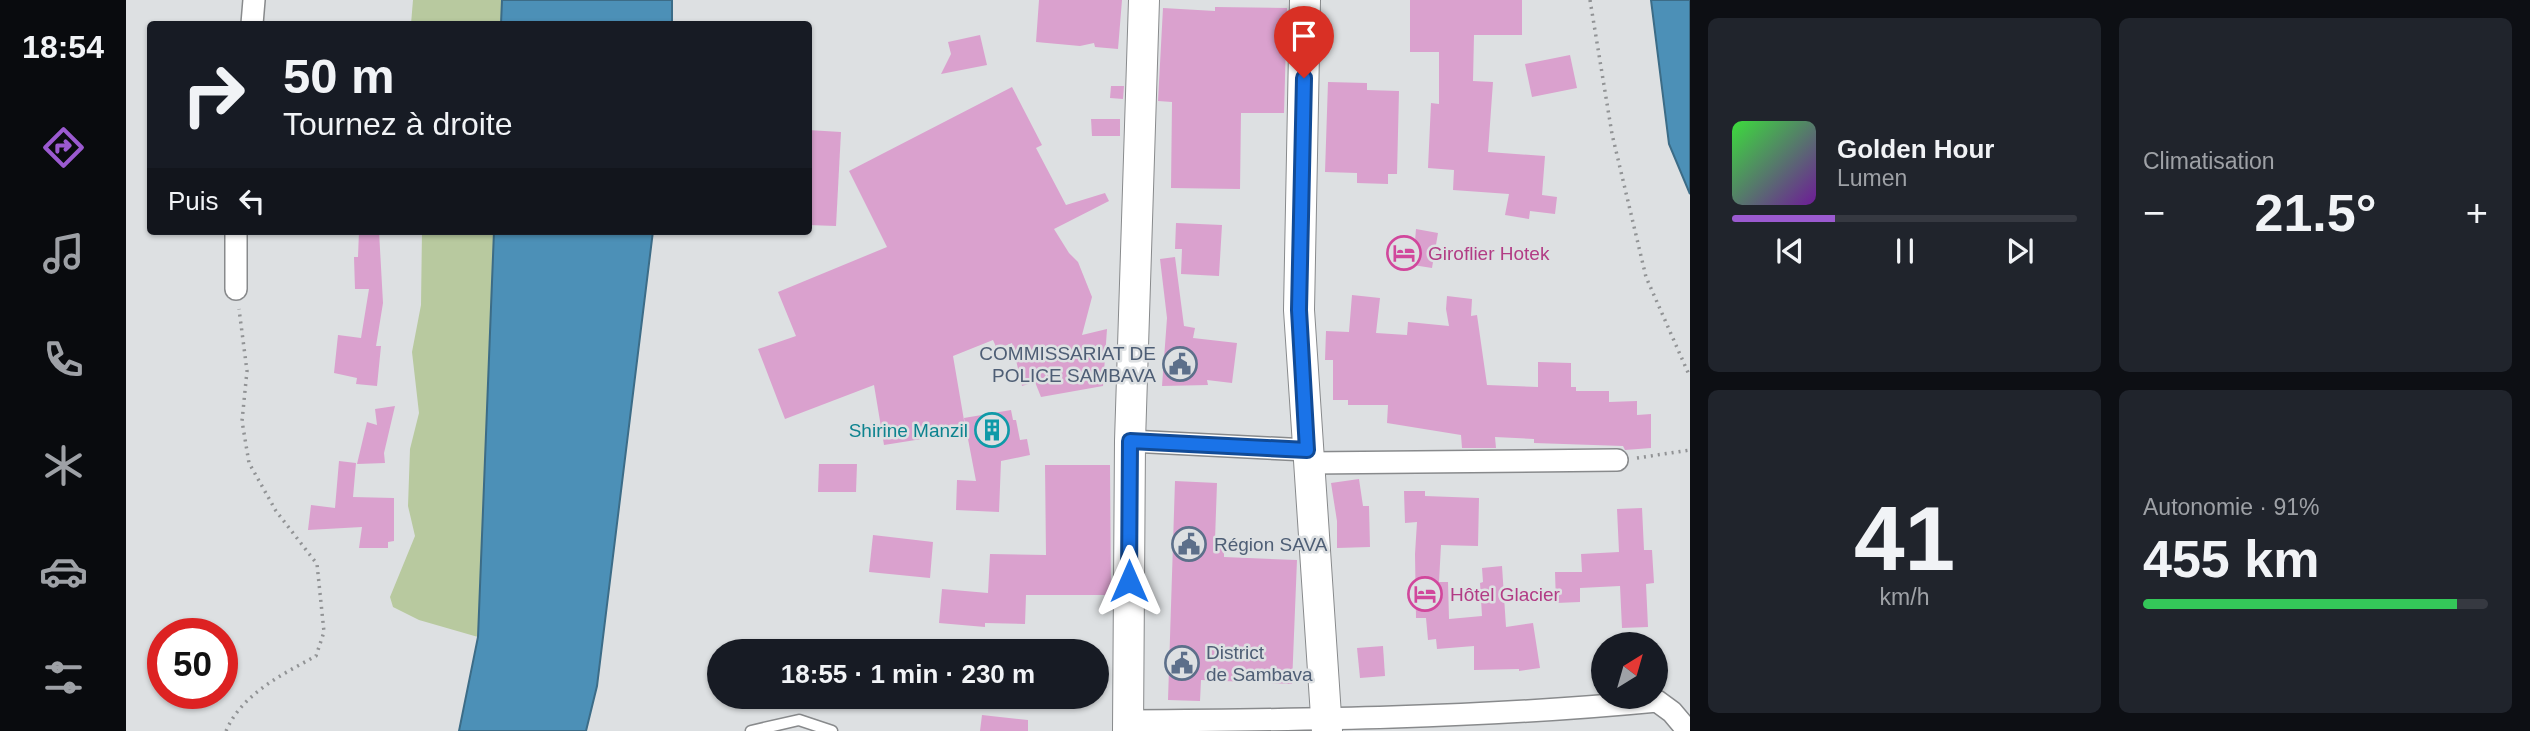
<!DOCTYPE html>
<html lang="fr">
<meta charset="utf-8">
<style>
body{margin:0;font-family:Arial,sans-serif;background:#20242c;color:#f1f3f6;height:100vh;display:flex;flex-direction:column;font-size:26px;white-space:nowrap}
*{box-sizing:border-box;margin:0}
p{font-size:23px;color:#9ea1a6}
.icon{flex:none;width:38px;height:38px;fill:none;stroke:currentColor;stroke-width:2;stroke-linecap:round;stroke-linejoin:round}
.map{position:relative;flex:1;overflow:hidden}
.drawer{display:flex;flex-direction:column;gap:18px;padding:18px;background:#0d0f14;width:840px}
.drawer>*{flex:none}
.guide{position:absolute;left:21px;top:21px;width:665px;height:214px;border-radius:7px;box-shadow:0 2px 5px #0004;background:#171b24;color:#f1f3f6;overflow:hidden}
.needle{width:46px;rotate:37deg}
.fabs{position:absolute;left:1465px;top:632px;display:grid;gap:14px}
.fabs a{display:grid;place-items:center;width:77px;height:77px;border-radius:50%;background:#171b24;box-shadow:0 2px 5px #0004;font-size:35px}
.speed{position:absolute;left:21px;top:618px;display:flex;gap:14px;font-size:35px;font-weight:700;text-align:center}
.speed>*{display:grid;place-content:center;width:91px;height:91px;border-radius:50%;background:#171b24;box-shadow:0 2px 5px #0004;line-height:1}
.speed .limit{border:10px solid #d22;background:#fff;color:#111}
.pin{position:absolute;display:grid;place-items:center;width:60px;height:60px;color:#fff;margin:-72px -30px;border-radius:50% 50% 50% 0;rotate:-45deg;box-shadow:0 0 7px #0007}
.pin .icon{rotate:45deg}
.me{position:absolute;width:77px;margin:-38px;rotate:0deg;stroke-linejoin:round;filter:drop-shadow(0 0 5px #0008)}
.turn{display:flex;align-items:center;gap:24px;height:147px;padding:0 21px;font-size:32px}
.turn .icon{width:91px;height:91px;stroke-width:2.5}
.turn b{display:block;font-size:49px;line-height:60px}
.then{display:flex;align-items:center;height:66px;padding:0 21px;background:#0003;gap:14px;font-size:26px}
.big{font-size:52px;font-weight:800;line-height:1.1}
.drawer .tile{flex:1;display:flex;flex-direction:column;justify-content:center;gap:10px;min-width:0;padding:0 24px;border-radius:10px;background:#20242c}
.drawer .dial{align-items:center;gap:0}
.dial b{font-size:91px;line-height:1}
.song{display:flex;align-items:center;gap:21px}
.cover{width:84px;height:84px;border-radius:10px;background:linear-gradient(135deg,hsl(120 70% 55%),hsl(280 70% 35%))}
.played{height:7px;border-radius:4px;background:linear-gradient(90deg,#9b5ad0 30%,#363941 30%)}
.keys{display:flex;justify-content:space-around;direction:ltr}
.heat{display:flex;justify-content:space-between;align-items:center;font-size:38px;direction:ltr}
.charge{height:10px;border-radius:5px;background:linear-gradient(90deg,#34c759 91%,#363941 0)}
.drawer .tiles{flex:1;display:grid;gap:18px;grid-template-columns:repeat(2,1fr)}
.trip{position:absolute;left:581px;top:639px;width:402px;height:70px;border-radius:35px;background:#171b24;box-shadow:0 2px 5px #0004;font-weight:800;line-height:70px;text-align:center}
main{display:flex;flex:1;min-height:0}
.menu{display:flex;flex-direction:column;width:126px;justify-content:space-around;align-items:center;background:#090b0e;color:#9ea1a6}
.menu .icon{width:49px;height:49px}
.menu .active{color:#9b5ad0}
.menu b{font-size:32px;color:#f1f3f6}
.map>svg:first-child{display:block}
.green{fill:#b8c99f}
.water{fill:#4c90b7;stroke:#3c6c87;stroke-width:2}
.building{fill:#daa1ce}
.lines{fill:none;stroke-linecap:round;stroke-linejoin:round}
.lane-casing{stroke:#888a8c;stroke-width:13}
.street-casing{stroke:#888a8c;stroke-width:24}
.secondary-casing{stroke:#888a8c;stroke-width:32}
.path{stroke:#919395;stroke-width:3.5;stroke-dasharray:2 5;stroke-linecap:butt}
.lane{stroke:#fff;stroke-width:10}
.street{stroke:#fff;stroke-width:21}
.secondary{stroke:#fff;stroke-width:30}
.route-casing{stroke:#114b97;stroke-width:18}
.route{stroke:#1a73e8;stroke-width:12}
.labels{text-anchor:middle;stroke-width:5;stroke-linejoin:round;paint-order:stroke}
.hotel-label{font-size:19px;fill:#b23c85;stroke:#dde0e2;text-anchor:start}
.service-label{font-size:19px;fill:#4e5e75;stroke:#dde0e2;text-anchor:start}
.culture-label{font-size:19px;fill:#0d838f;stroke:#dde0e2;text-anchor:end}
</style>
<main>
<nav class="menu">
<b>18:54</b>
<svg class="icon active" aria-label="directions" viewBox="0 0 24 24"><path d="M12 3l9 9-9 9-9-9zM9 14v-3h6M13 9l2 2-2 2"/></svg>
<svg class="icon" aria-label="music" viewBox="0 0 24 24"><path d="M9 18V5l10-2v13"/><circle cx="6" cy="18" r="3"/><circle cx="16" cy="16" r="3"/></svg>
<svg class="icon" aria-label="phone" viewBox="0 0 24 24"><path d="M5 4h4l2 5-3 2q2 4 5 5l2-3 5 2v4C11 20 4 13 5 4z"/></svg>
<svg class="icon" aria-label="climate" viewBox="0 0 24 24"><path d="M12 3v18M4 7l16 10M4 17L20 7"/></svg>
<svg class="icon" aria-label="car" viewBox="0 0 24 24"><path d="M5 17H2v-5l4-1 3-4h7l3 4 3 1v5h-3M9 17h6M6 11h13"/><circle cx="7" cy="17" r="2"/><circle cx="17" cy="17" r="2"/></svg>
<svg class="icon" aria-label="filters" viewBox="0 0 24 24"><path d="M4 7h16M4 17h16"/><circle cx="9" cy="7" r="2"/><circle cx="15" cy="17" r="2"/></svg>
</nav>
<div class="map">
<svg width="1564" height="731" viewBox="0 0 1564 731">
<rect width="100%" height="100%" fill="#dde0e2"/>
<!-- green -->
<g class="green">
<path d="M 287,0 L 376,0 L 375,24 L 285,24 Z"/>
<path d="M 296,231 L 368,231 L 352,637 L 293,620 L 267,607 L 264,597 L 289,536 L 282,506 L 284,449 L 293,413 L 286,352 L 295,305 Z"/>
</g>
<!-- water -->
<g class="water">
<path d="M 376,0 L 546,0 L 546,24 L 375,24 Z"/>
<path d="M 1525,0 L 1564,0 L 1564,194 L 1543,144 Z"/>
<path d="M 368,231 L 527,231 L 471,686 L 460,731 L 333,731 L 352,637 Z"/>
</g>
<!-- building -->
<g class="building">
<path d="M 913,0 L 996,0 L 992,49 L 969,47 L 968,43 L 954,46 L 910,42 Z"/>
<path d="M 1284,0 L 1396,0 L 1396,35 L 1348,35 L 1347,81 L 1367,82 L 1362,152 L 1419,156 L 1416,195 L 1431,197 L 1429,214 L 1404,211 L 1403,219 L 1379,215 L 1383,194 L 1327,190 L 1328,170 L 1302,168 L 1305,103 L 1313,104 L 1313,52 L 1284,52 Z"/>
<path d="M 1089,7 L 1161,8 L 1158,113 L 1115,113 L 1114,189 L 1045,188 L 1046,102 L 1032,101 L 1037,8 L 1089,11 Z"/>
<path d="M 854,35 L 861,65 L 815,74 L 825,54 L 822,42 Z"/>
<path d="M 1444,55 L 1451,88 L 1406,97 L 1399,64 Z"/>
<path d="M 1202,82 L 1241,83 L 1241,90 L 1273,91 L 1271,174 L 1262,174 L 1262,184 L 1231,183 L 1231,173 L 1199,172 Z"/>
<path d="M 985,86 L 998,86 L 997,99 L 984,98 Z"/>
<path d="M 886,87 L 916,145 L 910,148 L 940,205 L 979,193 L 983,201 L 928,229 L 943,253 L 952,262 L 966,297 L 956,335 L 981,329 L 977,386 L 915,397 L 909,382 L 896,386 L 886,343 L 871,349 L 867,340 L 827,356 L 840,432 L 758,445 L 748,385 L 659,419 L 632,349 L 670,336 L 652,292 L 761,247 L 723,171 Z"/>
<path d="M 965,119 L 994,119 L 994,136 L 966,136 Z"/>
<path d="M 682,130 L 715,132 L 710,226 L 682,225 Z"/>
<path d="M 1050,223 L 1096,225 L 1093,276 L 1055,274 L 1056,249 L 1049,249 Z"/>
<path d="M 1290,229 L 1312,233 L 1306,268 L 1287,265 Z"/>
<path d="M 233,231 L 253,231 L 257,303 L 250,346 L 255,346 L 251,386 L 230,384 L 231,378 L 208,373 L 212,335 L 235,338 L 243,289 L 229,289 L 228,257 L 232,257 Z"/>
<path d="M 1049,257 L 1058,326 L 1069,328 L 1067,338 L 1111,343 L 1106,383 L 1081,380 L 1082,385 L 1036,386 L 1041,318 L 1034,259 Z"/>
<path d="M 1226,295 L 1254,298 L 1250,333 L 1281,335 L 1282,322 L 1323,326 L 1320,309 L 1321,296 L 1346,299 L 1345,316 L 1351,315 L 1361,385 L 1412,387 L 1412,362 L 1445,363 L 1445,387 L 1450,387 L 1450,391 L 1483,391 L 1483,402 L 1511,401 L 1511,415 L 1525,414 L 1525,448 L 1499,450 L 1497,446 L 1408,443 L 1408,439 L 1369,437 L 1370,448 L 1336,448 L 1335,435 L 1261,423 L 1262,405 L 1222,405 L 1222,400 L 1207,400 L 1207,360 L 1199,360 L 1200,331 L 1223,332 Z"/>
<path d="M 269,406 L 258,453 L 259,463 L 231,464 L 241,422 L 251,425 L 249,409 Z"/>
<path d="M 885,410 L 887,420 L 890,420 L 894,440 L 901,439 L 904,455 L 875,461 L 873,512 L 830,510 L 831,480 L 850,481 L 838,418 Z"/>
<path d="M 213,461 L 230,463 L 227,497 L 268,498 L 268,541 L 262,542 L 262,548 L 233,548 L 236,527 L 182,530 L 185,505 L 209,508 Z"/>
<path d="M 693,464 L 731,464 L 730,492 L 692,492 Z"/>
<path d="M 919,465 L 984,465 L 985,595 L 900,595 L 899,624 L 859,623 L 859,627 L 813,623 L 816,589 L 862,593 L 864,554 L 920,555 Z"/>
<path d="M 1233,479 L 1237,506 L 1243,506 L 1244,547 L 1211,548 L 1211,521 L 1205,483 Z"/>
<path d="M 1049,481 L 1091,483 L 1089,540 L 1098,540 L 1098,557 L 1171,560 L 1166,684 L 1075,680 L 1074,701 L 1042,700 Z"/>
<path d="M 1278,491 L 1299,491 L 1299,496 L 1353,498 L 1352,546 L 1315,545 L 1313,582 L 1322,582 L 1323,619 L 1356,616 L 1354,583 L 1357,582 L 1356,568 L 1376,566 L 1380,627 L 1407,623 L 1414,668 L 1393,671 L 1393,669 L 1348,670 L 1348,646 L 1311,649 L 1310,639 L 1302,640 L 1300,618 L 1290,618 L 1289,554 L 1291,522 L 1279,523 Z"/>
<path d="M 1516,508 L 1518,550 L 1526,550 L 1528,583 L 1520,584 L 1522,627 L 1496,628 L 1494,586 L 1454,588 L 1454,602 L 1430,603 L 1429,572 L 1456,572 L 1455,554 L 1493,552 L 1491,509 Z"/>
<path d="M 747,535 L 807,542 L 804,578 L 743,572 Z"/>
<path d="M 1257,646 L 1259,676 L 1234,678 L 1231,648 Z"/>
<path d="M 856,715 L 902,720 L 902,731 L 854,731 Z"/>
</g>
<g class="lines">
<!-- lane casing -->
<g class="lane-casing">
<path id="lane" d="M 625,731 L 673,720 L 706,731"/>
</g>
<!-- street casing -->
<g class="street-casing">
<g id="street">
<path d="M 126,24 L 128,0"/>
<path d="M 110,289 L 110,231"/>
<path d="M 1004,441 L 1181,450"/>
<path d="M 1182,463 L 1491,460"/>
<path d="M 1002,721 C 1179,720 1355,718 1531,701 L 1546,712 L 1562,731"/>
</g>
</g>
<!-- secondary casing -->
<g class="secondary-casing">
<g id="secondary">
<path d="M 1179,0 L 1173,310 L 1201,731"/>
<path d="M 1002,731 L 1004,441 L 1018,0"/>
</g>
</g>
<!-- path -->
<g class="path">
<path d="M 1464,0 L 1486,134 L 1520,277 L 1564,377"/>
<path d="M 1511,458 L 1564,450"/>
<path d="M 100,731 C 116,694 155,675 190,656 L 198,632 L 191,564 L 150,511 L 123,463 L 116,421 L 121,371 L 113,309"/>
</g>
<!-- lane -->
<use href="#lane" class="lane"/>
<!-- street -->
<use href="#street" class="street"/>
<!-- secondary -->
<use href="#secondary" class="secondary"/>
</g>
<g class="lines">
<!-- route casing -->
<g class="route-casing">
<path id="route" d="M 1003,581 L 1004,441 L 1181,450 L 1173,310 L 1178,78"/>
</g>
<!-- route -->
<use href="#route" class="route"/>
</g>
<!-- icons -->
<defs>
<g id="hotel-ring" transform="scale(1.75)"><circle r="9.5" fill="#dde0e2" stroke="#d1479c" stroke-width="1.5"/><path d="M-6-4.5h1.5V1H6V5H4.5V3h-9V5H-6ZM-4 0a1.8 1.8 0 1 1 3.6 0ZM.5 0V-2.5h3Q6-2.5 6 0Z" fill="#d1479c"/></g>
<g id="civic-ring" transform="scale(1.75)"><circle r="9.5" fill="#dde0e2" stroke="#5c6f8a" stroke-width="1.5"/><path d="M-.6-6.5H3V-4.5H.6V-3L4-1V1h2V6H-6V1h2V-1L-.6-3ZM-1.2 2.5V6h2.4V2.5Z" fill="#5c6f8a"/></g>
<g id="building-ring" transform="scale(1.75)"><circle r="9.5" fill="#dde0e2" stroke="#0f9aa8" stroke-width="1.5"/><path d="M-4-6H4V6H1V3H-1V6H-4ZM-2.5-4.3h1.7v1.8h-1.7ZM.8-4.3h1.7v1.8H.8ZM-2.5-1h1.7V.8h-1.7ZM.8-1h1.7V.8H.8Z" fill="#0f9aa8"/></g>
</defs>
<g fill-rule="evenodd">
<use href="#hotel-ring" x="1278" y="253"/>
<use href="#civic-ring" x="1054" y="364"/>
<use href="#building-ring" x="866" y="430"/>
<use href="#civic-ring" x="1063" y="544"/>
<use href="#hotel-ring" x="1299" y="594"/>
<use href="#civic-ring" x="1056" y="663"/>
</g>
<g class="labels">
<!-- hotel labels -->
<g class="hotel-label">
<text x="1302" y="260">Giroflier Hotek</text>
<text x="1324" y="601">Hôtel Glacier</text>
</g>
<!-- service labels -->
<g class="service-label">
<text x="1030" y="360" text-anchor="end">COMMISSARIAT DE<tspan x="1030" dy="22">POLICE SAMBAVA</tspan></text>
<text x="1088" y="551">Région SAVA</text>
<text x="1080" y="659">District<tspan x="1080" dy="22">de Sambava</tspan></text>
</g>
<!-- culture labels -->
<g class="culture-label">
<text x="842" y="437">Shirine Manzil</text>
</g>
</g>
</svg>
<div class="fabs">
<a><svg class="needle" viewBox="-14 -14 28 28"><path d="M0-13l5 13h-10z" fill="#e53935"/><path d="M0 13l5-13h-10z" fill="#9ea1a6"/></svg></a>
</div>
<div class="speed"><div class="limit">50</div></div>
<div class="pin" style="left:1178px;top:78px;background:#d93025"><svg class="icon" aria-label="arrive" viewBox="0 0 24 24"><path d="M6 21V4h12l-3 4 3 4H6"/></svg></div>
<svg class="me" style="left:1003px;top:581px" viewBox="-20 -20 40 40"><path d="M0-17L14 15 0 8-14 15z" fill="#1a73e8" stroke="#fff" stroke-width="4"/></svg>
<div class="trip">18:55 · 1 min · 230 m</div>
<div class="guide">
<div class="turn"><svg class="icon" aria-label="right" viewBox="0 0 24 24"><path d="M7 20v-9h11M14 6l5 5-5 5"/></svg><div><b>50 m</b>Tournez à droite</div></div>
<div class="then">Puis<svg class="icon" aria-label="left" viewBox="0 0 24 24"><path d="M17 20v-9H6M10 6l-5 5 5 5"/></svg></div>
</div>
</div>
<section class="drawer">
<div class="tiles">
<div class="tile">
<div class="song"><i class="cover"></i><div><b>Golden Hour</b><p>Lumen</p></div></div>
<div class="played"></div>
<div class="keys"><svg class="icon" aria-label="previous" viewBox="0 0 24 24"><path d="M18 5L8 12l10 7zM5 5v14"/></svg><svg class="icon" aria-label="pause" viewBox="0 0 24 24"><path d="M8 5v14M16 5v14"/></svg><svg class="icon" aria-label="next" viewBox="0 0 24 24"><path d="M6 5l10 7-10 7zM19 5v14"/></svg></div>
</div>
<div class="tile"><p>Climatisation</p>
<div class="heat"><a>−</a><b class="big">21.5°</b><a>+</a></div>
</div>
<div class="tile dial"><b>41</b><p>km/h</p></div>
<div class="tile"><p>Autonomie · 91%</p><b class="big">455 km</b><div class="charge"></div></div>
</div>
</section>
</main>
